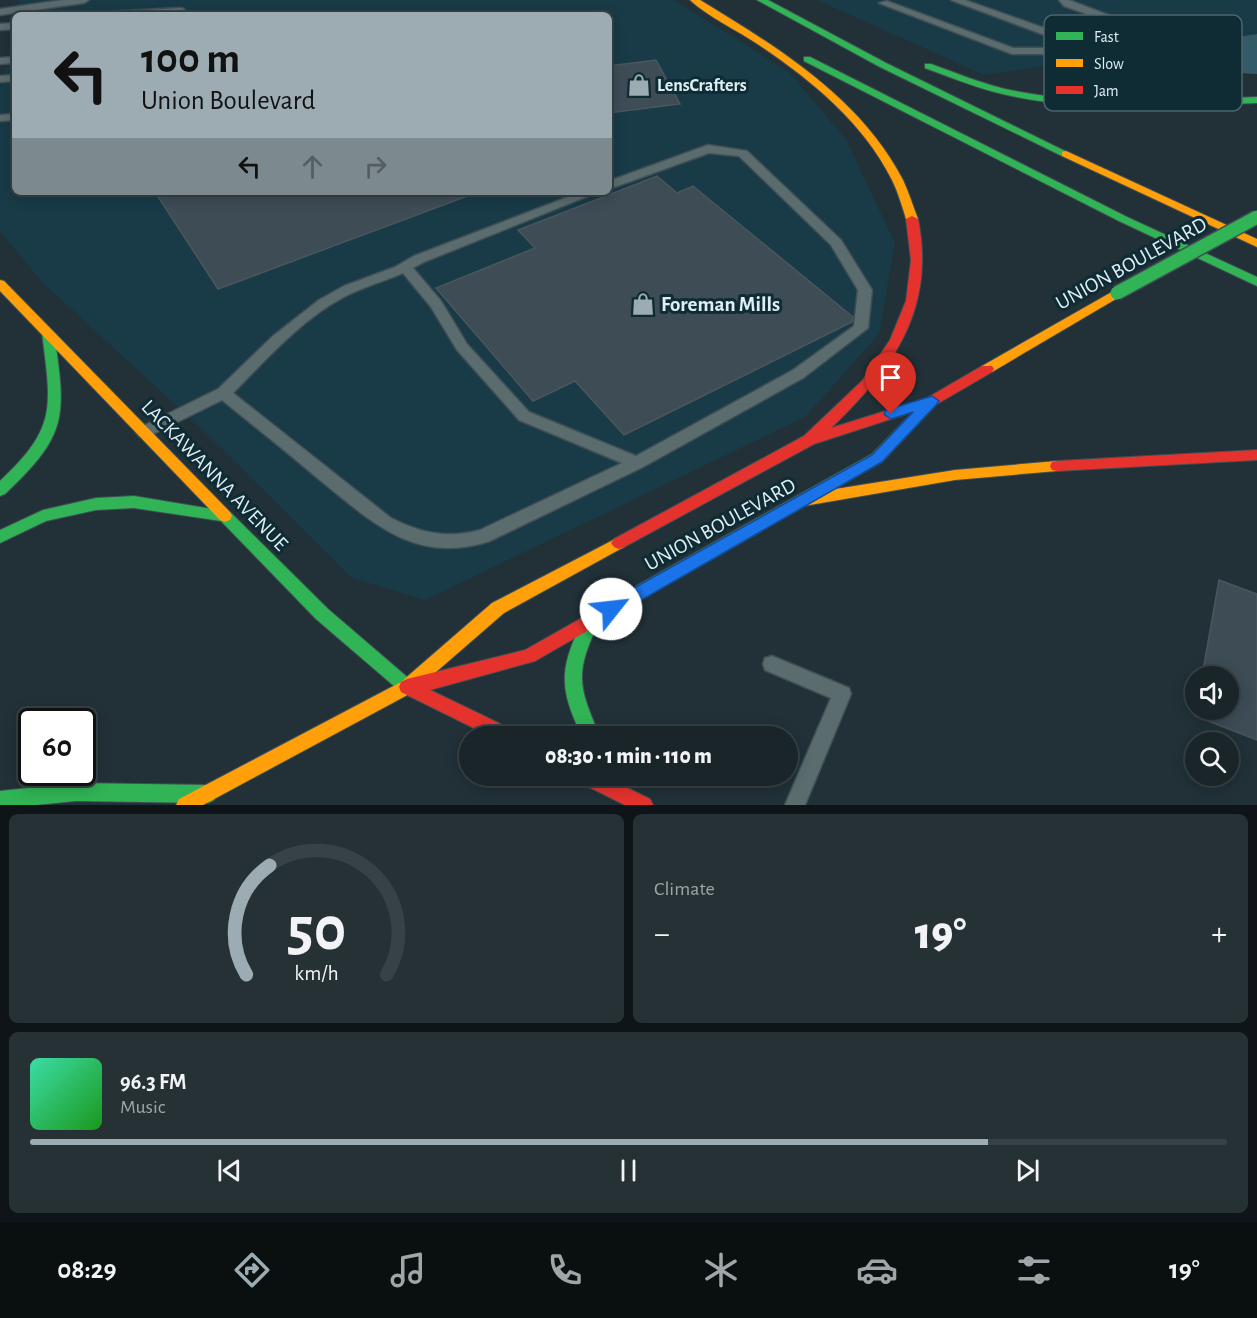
<!DOCTYPE html>
<meta charset="utf-8">
<style>
body{margin:0;font-family:"Alegreya Sans",sans-serif;background:#263135;color:#f1f3f6;height:100vh;display:flex;flex-direction:column;font-size:22px;white-space:nowrap}
*{box-sizing:border-box;margin:0}
p{font-size:20px;color:#9fa5a8}
.icon{flex:none;width:33px;height:33px;fill:none;stroke:currentColor;stroke-width:2;stroke-linecap:round;stroke-linejoin:round}
.map{position:relative;height:805px;overflow:hidden}
.side{display:flex;flex-direction:column;gap:9px;padding:9px;background:#0e1417;flex:1}
.side>*{flex:none}
.top-card{position:absolute;left:12px;top:12px;width:600px;height:183px;border-radius:9px;box-shadow:0 3px 15px #0003,0 0 0 2px #374246;background:#9cacb2;color:#111;overflow:hidden}
.buttons{position:absolute;left:1185px;top:666px;display:grid;gap:12px}
.buttons a{display:grid;place-items:center;width:54px;height:54px;border-radius:50%;background:#192529;box-shadow:0 3px 15px #0003,0 0 0 2px #374246;font-size:30px}
.speed{position:absolute;left:18px;top:708px;display:flex;gap:12px;font-size:30px;font-weight:700;text-align:center}
.speed>*{display:grid;place-content:center;width:78px;height:78px;border-radius:50%;background:#192529;box-shadow:0 3px 15px #0003,0 0 0 2px #374246;line-height:1}
.speed .limit{border:3px solid #111;border-radius:9px;background:#fff;color:#111}
.pin{position:absolute;display:grid;place-items:center;width:51px;height:51px;color:#fff;margin:-62px -26px;border-radius:50% 50% 50% 0;rotate:-45deg;box-shadow:0 0 6px #0007}
.pin .icon{rotate:45deg}
.me{position:absolute;width:66px;margin:-33px;rotate:61deg;stroke-linejoin:round;filter:drop-shadow(0 0 4px #0008)}
.turn{display:flex;align-items:center;gap:21px;height:126px;padding:0 30px;font-size:27px}
.turn .icon{width:78px;height:78px;stroke-width:2.5}
.turn b{display:block;font-size:42px;line-height:51px}
.lanes{display:flex;align-items:center;height:57px;padding:0 30px;background:#0003;justify-content:center;gap:30px;direction:ltr}
.lanes .off{opacity:.35}
.big{font-size:45px;font-weight:800;line-height:1.1}
.side .card{flex:1;display:flex;flex-direction:column;justify-content:center;gap:9px;min-width:0;padding:0 21px;border-radius:9px;background:#263135}
.side .dial{align-items:center;gap:0}
.dial svg{height:156px;overflow:visible;fill:none;stroke:#374246;stroke-width:7;stroke-linecap:round;text-anchor:middle}
.dial text{fill:#f1f3f6;stroke:none}
.song{display:flex;align-items:center;gap:18px}
.cover{width:72px;height:72px;border-radius:9px;background:linear-gradient(135deg,hsl(160 70% 55%),hsl(120 70% 35%))}
.played{height:6px;border-radius:3px;background:linear-gradient(90deg,#9cacb2 80%,#374246 80%)}
.keys{display:flex;justify-content:space-around;direction:ltr}
.heat{display:flex;justify-content:space-between;align-items:center;font-size:33px;direction:ltr}
.side .tiles{flex:1;display:grid;gap:9px;grid-template-columns:1fr 1fr}
.card:last-child{grid-column:span 2}
.trip{position:absolute;left:459px;top:726px;width:339px;height:60px;border-radius:30px;background:#192529;box-shadow:0 3px 15px #0003,0 0 0 2px #374246;font-weight:800;line-height:60px;text-align:center}
.dock{display:flex;height:96px;justify-content:space-around;align-items:center;background:#0a0f10;color:#9fa5a8}
.dock .icon{width:42px;height:42px}
.dock .on{color:#9cacb2}
.dock b{font-size:27px;color:#f1f3f6}
.map>svg:first-child{display:block}
.built{fill:#183b47}
.green{fill:#335a67}
.building{fill:#3d4c55;stroke:#4b565c;stroke-width:1.5}
.lines{fill:none;stroke-linecap:round;stroke-linejoin:round}
.lane-casing{stroke:#414e54;stroke-width:3}
.fast-casing{stroke:#414e54;stroke-width:2}
.slow-casing{stroke:#414e54;stroke-width:2}
.jam-casing{stroke:#414e54;stroke-width:2}
.lane{fill:#5a6c6e;fill-rule:evenodd}
.fast{fill:#30b455;fill-rule:evenodd}
.slow{fill:#ff9f0a;fill-rule:evenodd}
.jam{fill:#e5322d;fill-rule:evenodd}
.fast-bridge-casing{stroke:#414e54;stroke-width:16;stroke-linecap:butt}
.fast-bridge{stroke:#30b455;stroke-width:13}
.route{fill:#1a73e8;stroke:#114b97;stroke-width:1.5}
.labels{text-anchor:middle;stroke-width:6;stroke-linejoin:round;paint-order:stroke}
.far-poi-label{font-size:18px;font-weight:bold;fill:#deeef4;stroke:#0f2b34;text-anchor:start}
.street-label{font-size:21px;fill:#deeef4;stroke:#0f2b34}
.poi-label{font-size:21px;font-weight:bold;fill:#deeef4;stroke:#0f2b34;text-anchor:start}
.key{fill:#0f2b34;stroke:#4d666e;stroke-width:1.5}
.key-label{font-size:16px;fill:#deeef4}
</style>
<div class="map">
<svg width="1257" height="805" viewBox="0 0 1257 805">
<rect width="100%" height="100%" fill="#213137"/>
<!-- built -->
<g class="built">
<path d="M 19,0 L 674,0 L 789,72 L 845,138 L 895,243 L 879,334 L 805,417 L 425,600 L 352,578 L 205,432 L 41,281 L 0,231 L 0,87 L 15,36 L 15,192 L 609,192 L 609,15 L 17,15 Z"/>
<path d="M 817,0 L 1257,0 L 1257,34 L 984,75 Z"/>
</g>
<!-- green -->
<path class="green" d="M 1257,34 L 1257,74 L 1157,69 L 1067,80 L 1050,65 Z"/>
<!-- building -->
<g class="building">
<path d="M 656,60 L 680,104 L 609,113 L 609,66 Z"/>
<path d="M 657,176 L 677,193 L 693,186 L 853,317 L 852,322 L 624,435 L 575,381 L 533,401 L 436,288 L 535,248 L 518,230 Z"/>
<path d="M 155,192 L 473,192 L 473,194 L 218,289 Z"/>
<path d="M 1219,580 L 1257,594 L 1257,740 L 1195,716 L 1196,710 L 1228,710 L 1228,676 L 1202,676 Z"/>
</g>
<g class="lines">
<!-- lane casing -->
<g class="lane-casing">
<g id="lane">
<path d="M 63,0 L 89,0 L 84,3 L 0,15 L 0,9 Z"/>
<path d="M 951,0 L 965,0 L 1058,33 L 1068,43 L 1047,54 L 1012,54 L 879,3 L 887,1 L 1013,48 L 1045,48 L 1056,42 L 1050,37 Z"/>
<path d="M 1059,0 L 1069,0 L 1166,37 L 1157,39 L 1064,6 Z"/>
<path d="M 181,8 L 184,9 L 186,15 L 100,15 L 105,12 Z"/>
<path d="M 15,23 L 15,29 L 0,30 L 0,24 Z"/>
<path d="M 15,57 L 15,63 L 0,64 L 0,58 Z"/>
<path d="M 15,75 L 15,81 L 0,82 L 0,76 Z"/>
<path d="M 15,114 L 15,120 L 0,121 L 0,115 Z"/>
<path d="M 708,145 L 747,151 L 841,240 L 872,290 L 868,328 L 803,378 L 643,467 L 490,541 C 413,566 370,520 315,476 C 284,450 253,425 222,400 L 149,436 L 139,436 L 136,432 L 139,428 L 218,389 L 273,336 L 319,300 L 344,286 L 395,267 L 414,256 L 581,192 L 598,192 L 424,262 L 413,268 L 441,301 L 467,344 L 529,412 L 636,456 L 793,370 L 854,326 L 858,290 L 831,245 L 739,156 L 709,153 L 609,189 L 609,181 ZM 403,273 L 431,307 L 457,350 L 519,420 L 622,463 L 480,530 C 448,539 420,533 391,518 L 233,393 C 267,359 300,321 342,298 C 362,287 383,282 403,273 Z"/>
<path d="M 772,656 L 849,688 L 851,694 L 805,805 L 785,805 L 831,698 L 765,670 L 763,664 L 765,658 Z"/>
</g>
</g>
<!-- fast casing -->
<g class="fast-casing">
<g id="fast">
<path d="M 757,0 L 768,0 L 886,63 L 1071,154 L 1070,156 L 1062,156 L 880,67 Z"/>
<path d="M 804,57 L 810,57 L 1127,217 L 1257,277 L 1257,286 L 1119,221 L 804,61 Z"/>
<path d="M 925,64 L 931,64 C 956,73 980,83 1005,89 C 1088,107 1173,100 1257,97 L 1257,103 C 1173,106 1089,113 1007,95 C 979,89 952,78 925,68 Z"/>
<path d="M 48,329 L 54,333 C 66,416 69,434 5,494 L 0,496 L 0,481 C 58,427 51,407 42,333 Z"/>
<path d="M 929,399 L 934,401 L 936,404 L 934,407 L 882,462 L 648,596 L 642,598 L 636,596 L 634,591 L 636,586 L 872,454 L 924,401 Z"/>
<path d="M 134,496 L 230,512 L 328,609 L 413,682 L 415,687 L 413,692 L 407,695 L 401,692 L 316,619 L 221,521 L 134,508 L 96,510 L 46,521 L 0,543 L 0,530 L 43,510 L 96,498 Z"/>
<path d="M 592,613 L 598,615 L 600,620 C 575,672 577,684 600,736 L 582,736 C 557,685 560,665 586,615 Z"/>
<path d="M 76,783 L 208,785 L 214,788 L 217,794 L 214,800 L 208,803 L 76,801 L 36,805 L 0,805 L 0,791 Z"/>
</g>
</g>
<!-- slow casing -->
<g class="slow-casing">
<g id="slow">
<path d="M 690,0 L 700,0 C 777,47 860,97 903,180 C 909,193 913,206 918,219 L 916,221 L 912,222 L 906,219 C 902,206 898,192 892,180 C 863,122 811,80 759,45 C 737,30 708,17 690,0 Z"/>
<path d="M 1066,151 L 1257,239 L 1257,247 L 1062,156 L 1062,152 Z"/>
<path d="M 0,280 L 4,281 L 230,512 L 232,516 L 230,520 L 225,522 L 220,520 L 0,291 Z"/>
<path d="M 1117,289 L 1121,290 L 1123,293 L 1121,296 L 992,372 L 982,372 L 980,369 L 982,366 Z"/>
<path d="M 1057,461 L 1062,462 L 1064,466 L 1062,470 L 1057,471 L 955,480 L 804,506 L 799,504 L 797,500 L 799,496 L 804,494 L 955,470 Z"/>
<path d="M 619,537 L 624,539 L 627,543 L 624,547 L 504,613 L 413,692 L 203,805 L 176,805 L 179,799 L 401,682 L 492,603 Z"/>
</g>
</g>
<!-- jam casing -->
<g class="jam-casing">
<g id="jam">
<path d="M 912,216 L 918,219 C 936,309 893,369 831,428 L 927,398 L 982,366 L 992,366 L 994,369 L 992,372 L 937,404 L 814,444 L 624,547 L 619,549 L 614,547 L 611,543 L 614,539 L 804,436 L 862,381 L 890,340 L 906,301 L 911,260 L 906,219 Z"/>
<path d="M 1257,450 L 1257,460 L 1057,471 L 1052,470 L 1050,466 L 1052,462 L 1057,461 Z"/>
<path d="M 642,584 L 648,586 L 650,591 L 648,596 L 535,661 L 430,690 L 513,730 L 515,736 L 490,736 L 401,692 L 399,687 L 401,682 L 407,679 L 525,650 Z"/>
<path d="M 576,776 L 603,776 L 650,799 L 653,805 L 625,805 L 579,782 Z"/>
</g>
</g>
<!-- lane -->
<use href="#lane" class="lane"/>
<!-- fast -->
<use href="#fast" class="fast"/>
<!-- slow -->
<use href="#slow" class="slow"/>
<!-- jam -->
<use href="#jam" class="jam"/>
<!-- fast-bridge casing -->
<g class="fast-bridge-casing">
<path id="fast-bridge" d="M 1117,293 L 1257,217"/>
</g>
<!-- fast-bridge -->
<use href="#fast-bridge" class="fast-bridge"/>
</g>
<!-- route -->
<path class="route" d="M 932,396 L 939,401 L 937,404 L 882,462 L 617,614 L 611,616 L 605,614 L 603,609 L 605,604 L 872,455 L 913,412 L 891,419 L 884,414 L 886,410 Z"/>
<!-- icons -->
<defs>
<g id="shop-bare" transform="scale(1.8)"><path d="M-5-2.5h2.3a2.7 3.5 0 0 1 5.4 0H5L5.5 6h-11ZM-1.5-2.5h3a1.5 2.3 0 0 0-3 0Z" fill="#9cacb2" stroke="#0f2b34" stroke-width="2.5" paint-order="stroke"/></g>
</defs>
<g fill-rule="evenodd">
<use href="#shop-bare" x="639" y="85"/>
<use href="#shop-bare" x="643" y="304"/>
</g>
<g class="labels">
<!-- far-poi labels -->
<g class="far-poi-label">
<text x="657" y="91">LensCrafters</text>
</g>
<!-- street labels -->
<g class="street-label">
<text transform="translate(1131 263) rotate(-29)" y="7">UNION BOULEVARD</text>
<text transform="translate(215 475) rotate(46)" y="7">LACKAWANNA AVENUE</text>
<text transform="translate(720 524) rotate(-29)" y="7">UNION BOULEVARD</text>
</g>
<!-- poi labels -->
<g class="poi-label">
<text x="661" y="311">Foreman Mills</text>
</g>
</g>
<!-- legend -->
<rect x="1044" y="15" width="198" height="96" rx="9" class="key"/>
<rect x="1056" y="32" width="27" height="8" fill="#30b455"/>
<rect x="1056" y="59" width="27" height="8" fill="#ff9f0a"/>
<rect x="1056" y="86" width="27" height="8" fill="#e5322d"/>
<g class="key-label">
<text x="1094" y="42">Fast</text>
<text x="1094" y="69">Slow</text>
<text x="1094" y="96">Jam</text>
</g>
</svg>
<div class="buttons">
<a><svg class="icon" aria-label="sound" viewBox="0 0 24 24"><path d="M4 9h4l5-4v14l-5-4H4zM17 9q2 3 0 6"/></svg></a>
<a><svg class="icon" aria-label="search" viewBox="0 0 24 24"><circle cx="10" cy="10" r="6"/><path d="M15 15l6 6"/></svg></a>
</div>
<div class="speed"><div class="limit">60</div></div>
<div class="pin" style="left:891px;top:414px;background:#d93025"><svg class="icon" aria-label="arrive" viewBox="0 0 24 24"><path d="M6 21V4h12l-3 4 3 4H6"/></svg></div>
<svg class="me" style="left:611px;top:609px" viewBox="-20 -20 40 40"><circle r="19" fill="#fff"/><path d="M0-13L10 11 0 6-10 11z" fill="#1a73e8"/></svg>
<div class="trip">08:30 · 1 min · 110 m</div>
<div class="top-card">
<div class="turn"><svg class="icon" aria-label="left" viewBox="0 0 24 24"><path d="M17 20v-9H6M10 6l-5 5 5 5"/></svg><div><b>100 m</b>Union Boulevard</div></div>
<div class="lanes"><svg class="icon" aria-label="left" viewBox="0 0 24 24"><path d="M17 20v-9H6M10 6l-5 5 5 5"/></svg><svg class="icon off" aria-label="ahead" viewBox="0 0 24 24"><path d="M12 20V5M6 11l6-6 6 6"/></svg><svg class="icon off" aria-label="right" viewBox="0 0 24 24"><path d="M7 20v-9h11M14 6l5 5-5 5"/></svg></div>
</div>
</div>
<section class="side">
<div class="tiles">
<div class="card dial"><svg viewBox="0 0 100 80">
<path d="M14 69A42 42 0 1 1 86 69"/>
<path d="M14 69A42 42 0 0 1 26 13" stroke="#9cacb2"/>
<text x="50" y="56" font-size="32" font-weight="700">50</text>
<text x="50" y="72" font-size="11">km/h</text>
</svg></div>
<div class="card"><p>Climate</p>
<div class="heat"><a>−</a><b class="big">19°</b><a>+</a></div>
</div>
<div class="card">
<div class="song"><i class="cover"></i><div><b>96.3 FM</b><p>Music</p></div></div>
<div class="played"></div>
<div class="keys"><svg class="icon" aria-label="previous" viewBox="0 0 24 24"><path d="M18 5L8 12l10 7zM5 5v14"/></svg><svg class="icon" aria-label="pause" viewBox="0 0 24 24"><path d="M8 5v14M16 5v14"/></svg><svg class="icon" aria-label="next" viewBox="0 0 24 24"><path d="M6 5l10 7-10 7zM19 5v14"/></svg></div>
</div>
</div>
</section>
<nav class="dock">
<b>08:29</b>
<svg class="icon on" aria-label="directions" viewBox="0 0 24 24"><path d="M12 3l9 9-9 9-9-9zM9 14v-3h6M13 9l2 2-2 2"/></svg>
<svg class="icon" aria-label="music" viewBox="0 0 24 24"><path d="M9 18V5l10-2v13"/><circle cx="6" cy="18" r="3"/><circle cx="16" cy="16" r="3"/></svg>
<svg class="icon" aria-label="phone" viewBox="0 0 24 24"><path d="M5 4h4l2 5-3 2q2 4 5 5l2-3 5 2v4C11 20 4 13 5 4z"/></svg>
<svg class="icon" aria-label="climate" viewBox="0 0 24 24"><path d="M12 3v18M4 7l16 10M4 17L20 7"/></svg>
<svg class="icon" aria-label="car" viewBox="0 0 24 24"><path d="M5 17H2v-5l4-1 3-4h7l3 4 3 1v5h-3M9 17h6M6 11h13"/><circle cx="7" cy="17" r="2"/><circle cx="17" cy="17" r="2"/></svg>
<svg class="icon" aria-label="filters" viewBox="0 0 24 24"><path d="M4 7h16M4 17h16"/><circle cx="9" cy="7" r="2"/><circle cx="15" cy="17" r="2"/></svg>
<b>19°</b>
</nav>
